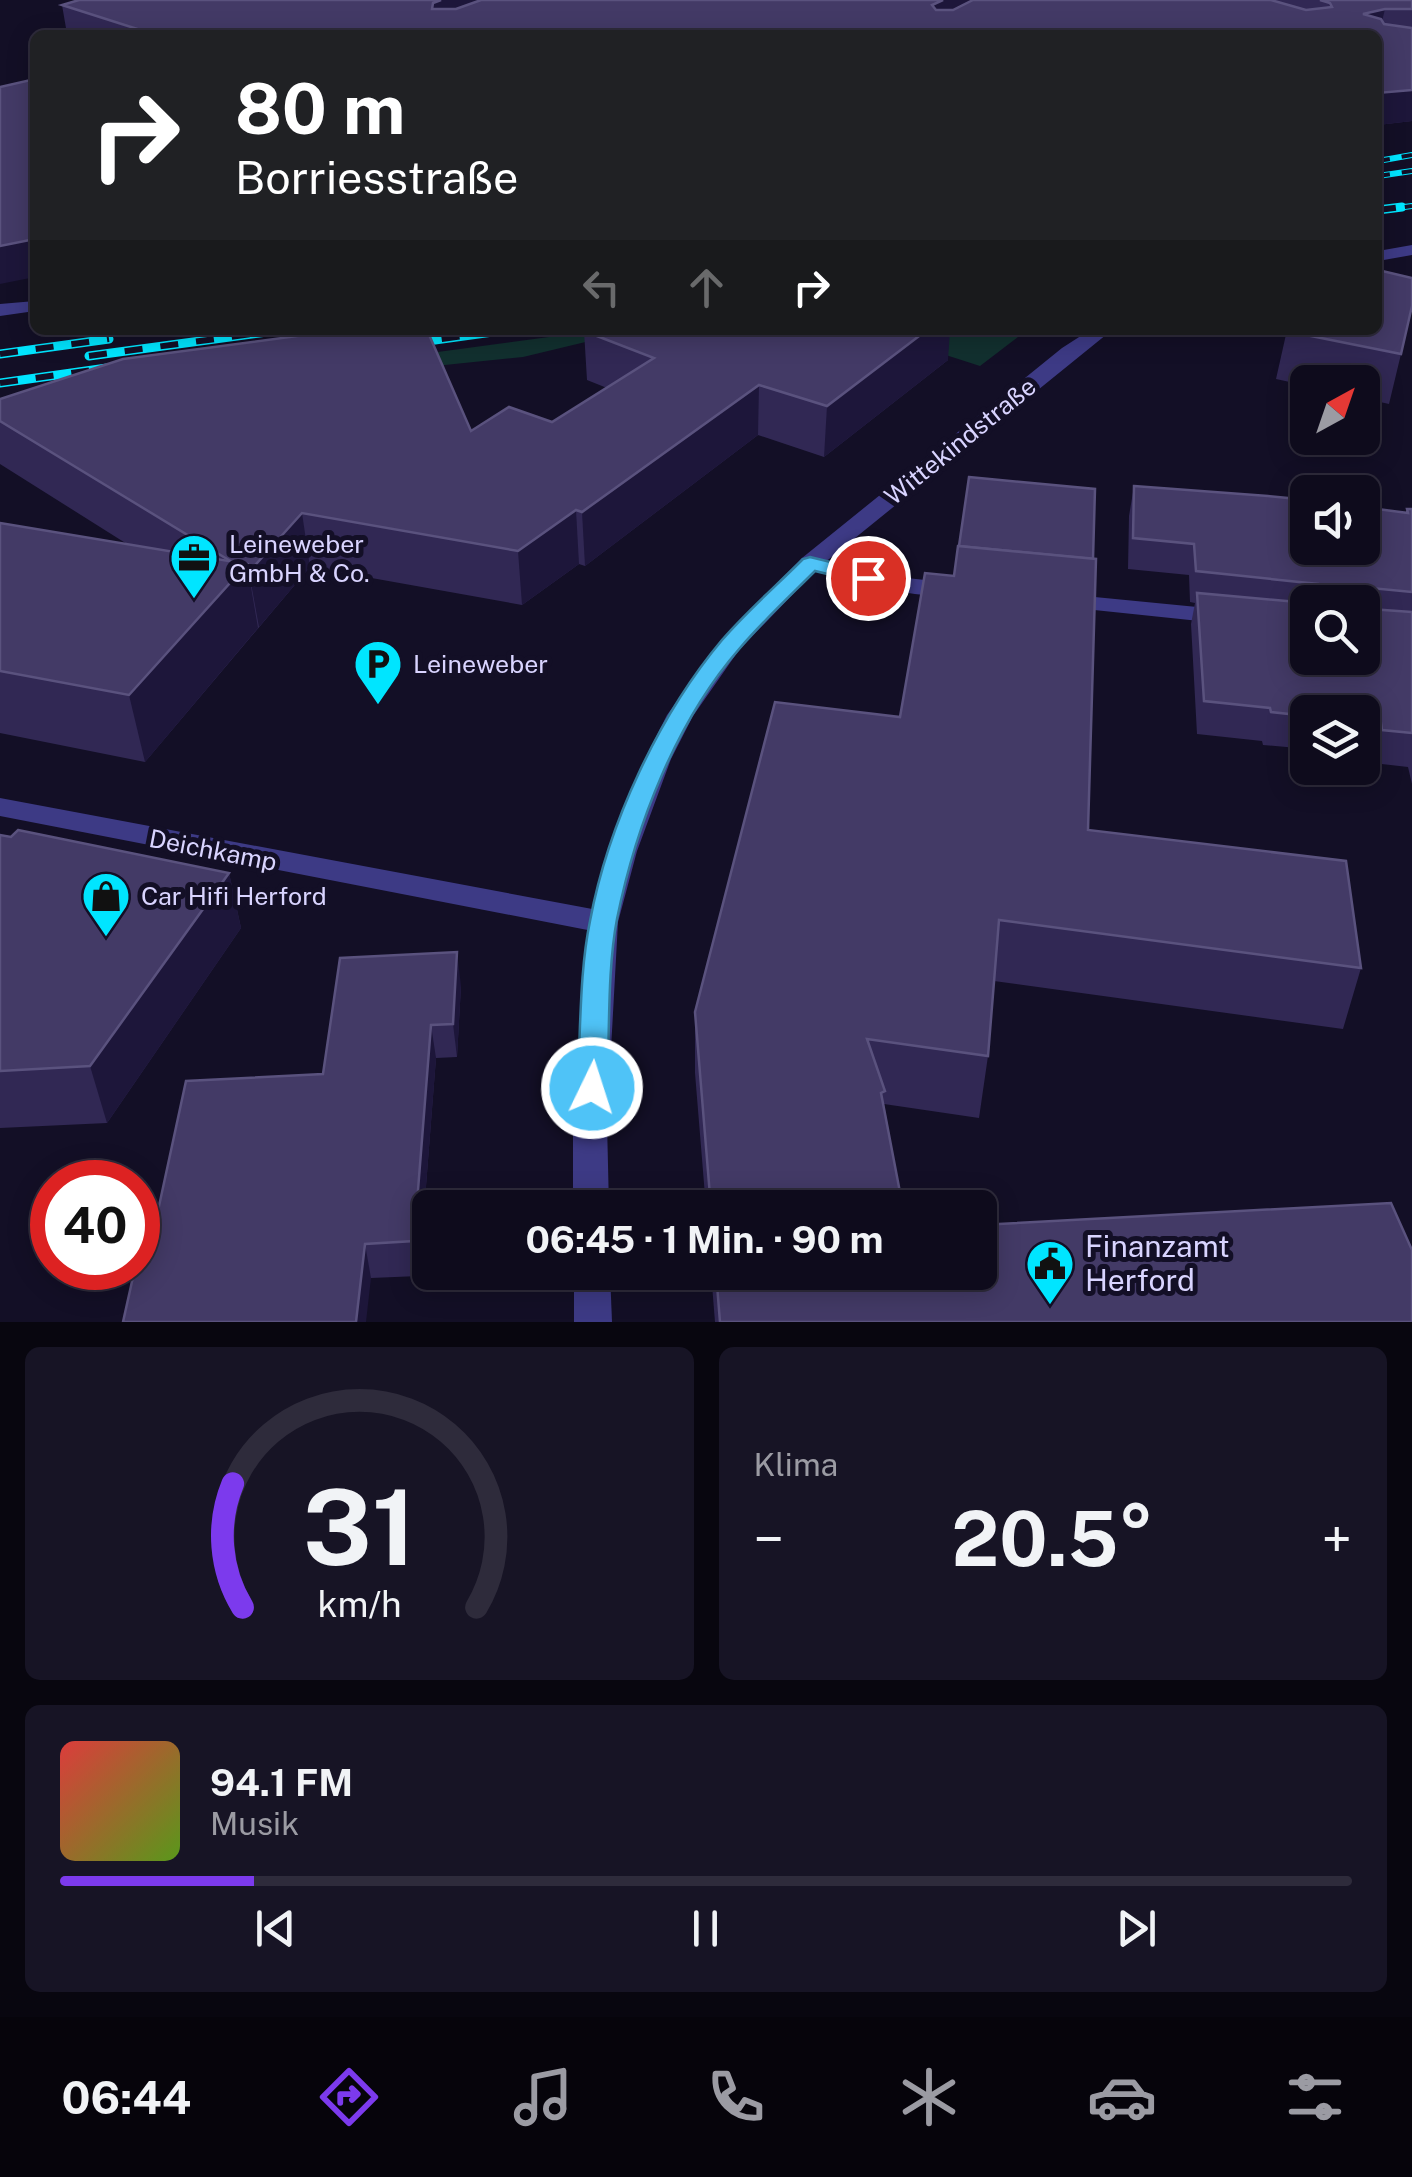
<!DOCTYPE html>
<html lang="de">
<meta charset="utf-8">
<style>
body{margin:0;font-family:"Public Sans",sans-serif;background:#171425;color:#f1f3f6;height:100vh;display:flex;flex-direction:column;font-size:38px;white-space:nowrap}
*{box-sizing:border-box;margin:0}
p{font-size:32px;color:#9b9ba3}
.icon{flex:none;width:55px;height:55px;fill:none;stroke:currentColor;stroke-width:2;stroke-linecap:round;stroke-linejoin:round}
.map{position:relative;height:1322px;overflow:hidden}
.sheet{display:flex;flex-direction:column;gap:25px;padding:25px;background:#08060f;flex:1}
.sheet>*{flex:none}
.hud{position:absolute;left:30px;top:30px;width:1352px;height:305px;border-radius:15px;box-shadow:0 5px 25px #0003,0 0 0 2px #2e2b3b;background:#202124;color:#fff;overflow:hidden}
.needle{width:65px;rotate:40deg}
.tools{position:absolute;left:1290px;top:365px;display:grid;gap:20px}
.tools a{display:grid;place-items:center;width:90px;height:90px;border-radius:15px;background:#0e0b1c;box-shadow:0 5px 25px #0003,0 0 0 2px #2e2b3b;font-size:50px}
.speed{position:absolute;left:30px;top:1160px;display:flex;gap:20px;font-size:50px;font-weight:700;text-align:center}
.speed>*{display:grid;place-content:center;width:130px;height:130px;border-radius:50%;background:#0e0b1c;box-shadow:0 5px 25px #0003,0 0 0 2px #2e2b3b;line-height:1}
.speed .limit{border:15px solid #d22;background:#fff;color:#111}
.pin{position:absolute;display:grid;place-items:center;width:85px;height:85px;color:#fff;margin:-42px;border:5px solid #fff;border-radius:50%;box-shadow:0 2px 10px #0007}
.me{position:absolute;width:110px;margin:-55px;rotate:4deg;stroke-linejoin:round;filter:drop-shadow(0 0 8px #0008)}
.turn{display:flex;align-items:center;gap:35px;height:210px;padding:0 40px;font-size:45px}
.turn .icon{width:130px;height:130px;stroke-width:2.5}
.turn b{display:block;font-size:70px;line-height:85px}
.lanes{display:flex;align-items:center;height:95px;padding:0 40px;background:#0003;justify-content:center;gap:50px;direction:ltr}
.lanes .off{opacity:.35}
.big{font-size:75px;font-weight:700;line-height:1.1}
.sheet .card{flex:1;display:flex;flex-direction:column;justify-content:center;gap:15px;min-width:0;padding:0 35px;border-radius:15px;background:#171425}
.sheet .dial{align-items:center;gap:0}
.dial svg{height:260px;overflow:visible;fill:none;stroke:#2e2b3b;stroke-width:7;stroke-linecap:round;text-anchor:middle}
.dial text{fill:#f1f3f6;stroke:none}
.song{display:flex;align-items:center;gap:30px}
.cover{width:120px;height:120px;border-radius:15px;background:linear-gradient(135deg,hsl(0 70% 55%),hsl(90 70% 35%))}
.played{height:10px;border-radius:5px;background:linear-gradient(90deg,#7c3aed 15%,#2e2b3b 15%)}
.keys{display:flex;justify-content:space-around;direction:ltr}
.heat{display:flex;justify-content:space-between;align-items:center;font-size:55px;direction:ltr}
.sheet .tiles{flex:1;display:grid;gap:25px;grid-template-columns:1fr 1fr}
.card:last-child{grid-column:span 2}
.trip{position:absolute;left:412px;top:1190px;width:585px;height:100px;border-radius:15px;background:#0e0b1c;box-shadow:0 5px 25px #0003,0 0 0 2px #2e2b3b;font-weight:700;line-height:100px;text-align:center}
.dock{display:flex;height:160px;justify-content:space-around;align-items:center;background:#06040b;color:#9b9ba3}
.dock .icon{width:70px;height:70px}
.dock .current{color:#7c3aed}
.dock b{font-size:45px;color:#f1f3f6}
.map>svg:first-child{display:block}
.green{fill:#12302f}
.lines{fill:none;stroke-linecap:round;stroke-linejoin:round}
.minor{fill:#3d3a85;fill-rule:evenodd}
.tertiary{fill:#3d3a85;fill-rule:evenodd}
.rail-far1-casing{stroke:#00e5ff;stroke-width:6}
.rail-casing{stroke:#00e5ff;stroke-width:9}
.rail-far1{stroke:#130f26;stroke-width:4;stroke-dasharray:12;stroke-linecap:butt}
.rail{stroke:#130f26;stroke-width:6;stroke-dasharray:18;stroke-linecap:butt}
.wall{fill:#312854;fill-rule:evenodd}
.shaded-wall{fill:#1d163a}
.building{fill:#433a66;stroke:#5a527e;stroke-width:2.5}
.route{fill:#4fc3f7;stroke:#337fa1;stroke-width:2.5}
.labels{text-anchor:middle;stroke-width:10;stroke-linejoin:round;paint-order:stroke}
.street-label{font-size:25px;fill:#d9d4ff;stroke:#130f26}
.poi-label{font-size:25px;fill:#d9d4ff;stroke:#130f26;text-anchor:start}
.near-poi-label{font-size:30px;fill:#d9d4ff;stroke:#130f26;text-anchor:start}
</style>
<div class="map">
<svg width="1412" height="1322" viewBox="0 0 1412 1322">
<rect width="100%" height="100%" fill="#130f26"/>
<!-- green -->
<g class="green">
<path d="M 601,330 L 598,339 L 523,357 L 0,411 Z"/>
<path d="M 868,330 L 1027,330 L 980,366 Z"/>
</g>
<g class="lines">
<!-- minor -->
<g class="minor">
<path d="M 35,301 L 35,311 L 0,316 L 0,304 Z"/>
<path d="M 810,556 L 897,577 L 954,583 L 966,590 C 946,610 831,575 802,568 L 798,563 L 802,558 Z"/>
<path d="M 1064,594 L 1228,610 L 1240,617 L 1228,624 L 1056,606 L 1052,601 L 1056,596 Z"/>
<path d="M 0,798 L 603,911 L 614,915 L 618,922 L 614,929 L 603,933 L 0,816 Z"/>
</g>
<!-- tertiary -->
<g class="tertiary">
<path d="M 1412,245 L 1412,255 L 1378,261 L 1378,251 Z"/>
<path d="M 1090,330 L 1112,330 L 818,568 L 739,650 L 693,716 L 671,759 L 637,851 L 618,922 L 607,1122 L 609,1208 L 573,1208 L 573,1122 L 588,922 L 609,851 L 645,759 L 667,715 L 721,640 L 802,558 L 1062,348 Z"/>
<path d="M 574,1272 L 610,1272 L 612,1322 L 574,1322 Z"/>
</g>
<!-- rail-far1 casing -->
<g class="rail-far1-casing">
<g id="rail-far1">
<path d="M 1378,161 L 1412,155"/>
<path d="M 1378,176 L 1412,171"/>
<path d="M 1381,210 L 1412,206"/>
</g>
</g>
<!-- rail casing -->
<g class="rail-casing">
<g id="rail">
<path d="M 1378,210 L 1402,207"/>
<path d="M 406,344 L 507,330"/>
<path d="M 0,354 L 109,339"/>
<path d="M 89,356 L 282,330"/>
<path d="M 0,383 L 114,367"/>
</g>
</g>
<!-- rail-far1 -->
<use href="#rail-far1" class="rail-far1"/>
<!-- rail -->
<use href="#rail" class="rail"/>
</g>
<!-- wall -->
<g class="wall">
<path d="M 79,0 L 1412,0 L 1412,121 L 1378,125 L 1378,35 L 71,35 L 67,34 L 62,5 Z"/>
<path d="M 1287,330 L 1401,354 L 1389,404 L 1362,398 L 1362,382 L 1308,382 L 1308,386 L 1276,379 Z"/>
<path d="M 584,331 L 948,360 L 824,457 L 758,435 L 585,566 L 579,564 L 522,605 L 310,567 L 145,762 L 0,733 L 0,523 L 127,544 L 0,464 L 0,399 L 471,431 L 552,422 L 607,388 L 587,380 Z"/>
<path d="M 1134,486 L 1406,513 L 1407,509 L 1412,509 L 1412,784 L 1408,767 L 1373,763 L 1372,756 L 1362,755 L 1362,712 L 1308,712 L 1308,749 L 1263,745 L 1262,741 L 1197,734 L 1191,624 L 1195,603 L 1190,602 L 1189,575 L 1128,569 L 1129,516 ZM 1308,602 L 1362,602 L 1308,658 Z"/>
<path d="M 1088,830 L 1361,968 L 1343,1029 L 994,981 L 988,1056 L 979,1118 L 884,1104 L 903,1208 L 706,1208 L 695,1073 L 695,1012 Z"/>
<path d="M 0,835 L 229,873 L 241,928 L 107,1123 L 0,1128 Z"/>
<path d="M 461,986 L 457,1057 L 436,1058 L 419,1276 L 371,1278 L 156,1220 L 323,1074 Z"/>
<path d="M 711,1272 L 980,1272 L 1412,1322 L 715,1322 Z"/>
</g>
<!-- shaded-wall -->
<g class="shaded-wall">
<path d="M 441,0 L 525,0 L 436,31 L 432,9 L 433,3 Z"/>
<path d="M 943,0 L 996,0 L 930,34 L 932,5 Z"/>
<path d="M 1385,9 L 1378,38 L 1363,14 Z"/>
<path d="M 1412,90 L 1412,121 L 1378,125 L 1378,93 Z"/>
<path d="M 35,239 L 35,277 L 0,284 L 0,246 Z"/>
<path d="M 927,330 L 950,330 L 948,360 L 824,457 L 827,406 Z"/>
<path d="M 759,385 L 758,435 L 585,566 L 582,512 Z"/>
<path d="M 576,510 L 579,564 L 522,605 L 518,551 Z"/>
<path d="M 302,513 L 310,567 L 259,627 L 249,572 Z"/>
<path d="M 247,564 L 258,628 L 145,762 L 129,695 Z"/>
<path d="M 229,873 L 241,928 L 107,1123 L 90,1066 Z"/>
<path d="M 457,952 L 461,986 L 457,1057 L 453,1024 Z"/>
<path d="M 431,1025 L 436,1058 L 419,1276 L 414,1241 Z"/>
<path d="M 365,1244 L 371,1278 L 366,1322 L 356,1322 Z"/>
</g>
<!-- building -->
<g class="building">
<path d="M 79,0 L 441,0 L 433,3 L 432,9 L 456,9 L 481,0 L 943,0 L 932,5 L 936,10 L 953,10 L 973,0 L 1271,0 L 1306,10 L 1332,7 L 1330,3 L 1320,0 L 1412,0 L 1412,9 L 1385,9 L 1363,14 L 1381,19 L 1384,24 L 1412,28 L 1412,90 L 1378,93 L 1378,35 L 156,35 L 62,5 Z"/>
<path d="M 35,79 L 35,239 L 0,246 L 0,87 Z"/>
<path d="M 1378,270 L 1412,278 L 1412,306 L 1401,354 L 1286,331 L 1378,330 Z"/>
<path d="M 342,330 L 427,330 L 471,431 L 509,407 L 552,422 L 654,358 L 584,331 L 586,330 L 927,330 L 827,406 L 759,385 L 582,512 L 576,510 L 518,551 L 302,513 L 249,572 L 247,564 L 232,562 L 0,421 L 0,399 L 123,359 Z"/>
<path d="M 969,477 L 1095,489 L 1093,559 L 959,546 Z"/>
<path d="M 1134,486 L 1268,496 L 1308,500 L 1308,548 L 1362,548 L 1362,507 L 1408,513 L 1407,509 L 1412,509 L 1412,592 L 1371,588 L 1366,591 L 1370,609 L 1412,612 L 1412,733 L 1382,730 L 1381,723 L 1362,721 L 1362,712 L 1308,712 L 1308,716 L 1271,712 L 1270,708 L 1204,701 L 1197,593 L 1308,603 L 1308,658 L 1362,658 L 1362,602 L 1317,602 L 1319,600 L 1318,584 L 1196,571 L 1194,544 L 1133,538 Z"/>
<path d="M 0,523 L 247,564 L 129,695 L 0,671 Z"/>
<path d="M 958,546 L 1096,559 L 1088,830 L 1346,861 L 1361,968 L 999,920 L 988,1056 L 867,1039 L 885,1091 L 881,1093 L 903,1208 L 711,1208 L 695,1012 L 775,702 L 900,717 L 925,573 L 954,576 Z"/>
<path d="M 18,830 L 229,873 L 90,1066 L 0,1071 L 0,835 L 11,837 Z"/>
<path d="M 457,952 L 453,1024 L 431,1025 L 414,1241 L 365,1244 L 356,1322 L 123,1322 L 135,1268 L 138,1268 L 138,1257 L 146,1220 L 156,1220 L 186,1081 L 323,1074 L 340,958 Z"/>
<path d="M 1391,1203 L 1412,1250 L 1412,1322 L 720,1322 L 716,1272 L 980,1272 L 980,1225 Z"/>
</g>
<!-- route -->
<path class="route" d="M 810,557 L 876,573 L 879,578 L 868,584 L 815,571 C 790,596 763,621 740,648 C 676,721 636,825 617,919 C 607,971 610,1035 607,1088 L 603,1097 L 592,1100 L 581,1097 L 577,1088 C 581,1034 579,974 590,921 C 608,824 659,715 722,640 C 747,611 776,586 803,559 Z"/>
<!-- icons -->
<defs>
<g id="office-pin" transform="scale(2.5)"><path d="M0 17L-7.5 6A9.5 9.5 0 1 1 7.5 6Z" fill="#00e5ff" stroke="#130f26"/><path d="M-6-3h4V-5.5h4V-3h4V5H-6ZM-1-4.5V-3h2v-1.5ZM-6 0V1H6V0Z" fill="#111"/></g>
<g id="parking-pin" transform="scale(2.5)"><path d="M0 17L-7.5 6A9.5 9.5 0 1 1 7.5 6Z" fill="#00e5ff" stroke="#130f26"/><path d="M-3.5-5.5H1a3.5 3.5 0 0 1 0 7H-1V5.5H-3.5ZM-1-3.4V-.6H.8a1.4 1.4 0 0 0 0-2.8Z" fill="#111"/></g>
<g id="shop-pin" transform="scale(2.5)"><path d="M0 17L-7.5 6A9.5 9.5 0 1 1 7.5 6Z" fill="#00e5ff" stroke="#130f26"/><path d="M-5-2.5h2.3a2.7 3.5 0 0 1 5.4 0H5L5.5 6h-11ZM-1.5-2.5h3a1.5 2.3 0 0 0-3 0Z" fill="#111"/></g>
<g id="civic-pin" transform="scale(2.5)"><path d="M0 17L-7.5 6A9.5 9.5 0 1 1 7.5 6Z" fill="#00e5ff" stroke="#130f26"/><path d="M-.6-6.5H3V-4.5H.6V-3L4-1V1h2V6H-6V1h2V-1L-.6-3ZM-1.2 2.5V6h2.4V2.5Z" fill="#111"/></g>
</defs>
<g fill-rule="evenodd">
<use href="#office-pin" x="194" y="558"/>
<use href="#parking-pin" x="378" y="664"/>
<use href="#shop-pin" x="106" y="896"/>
<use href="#civic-pin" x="1050" y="1264"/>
</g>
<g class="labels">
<!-- street labels -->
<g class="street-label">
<text transform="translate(960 441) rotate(-39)" y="9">Wittekindstraße</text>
<text transform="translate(213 850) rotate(11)" y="9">Deichkamp</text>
</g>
<!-- poi labels -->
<g class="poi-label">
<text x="229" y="553">Leineweber<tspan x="229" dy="29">GmbH &amp; Co.</tspan></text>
<text x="413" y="673">Leineweber</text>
<text x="141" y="905">Car Hifi Herford</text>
</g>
<!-- near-poi labels -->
<g class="near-poi-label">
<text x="1085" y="1257">Finanzamt<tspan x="1085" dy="34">Herford</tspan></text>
</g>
</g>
</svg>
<div class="tools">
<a><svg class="needle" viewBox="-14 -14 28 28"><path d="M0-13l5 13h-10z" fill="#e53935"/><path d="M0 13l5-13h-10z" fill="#9b9ba3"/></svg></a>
<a><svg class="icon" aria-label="sound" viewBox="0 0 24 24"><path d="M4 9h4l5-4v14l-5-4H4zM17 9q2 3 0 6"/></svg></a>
<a><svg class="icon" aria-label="search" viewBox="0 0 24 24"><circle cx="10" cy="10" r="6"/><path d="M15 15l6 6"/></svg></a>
<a><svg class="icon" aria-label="layers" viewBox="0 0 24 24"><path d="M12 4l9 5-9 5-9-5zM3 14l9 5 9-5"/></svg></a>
</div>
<div class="speed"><div class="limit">40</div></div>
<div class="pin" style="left:868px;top:578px;background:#d93025"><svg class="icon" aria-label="arrive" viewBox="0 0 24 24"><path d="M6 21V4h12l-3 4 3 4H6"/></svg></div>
<svg class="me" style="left:592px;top:1088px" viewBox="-20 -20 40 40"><circle r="17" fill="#4fc3f7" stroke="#fff" stroke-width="3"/><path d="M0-11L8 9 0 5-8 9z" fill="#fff"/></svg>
<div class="trip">06:45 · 1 Min. · 90 m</div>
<div class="hud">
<div class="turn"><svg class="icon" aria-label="right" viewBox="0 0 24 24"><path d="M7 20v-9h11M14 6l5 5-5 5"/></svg><div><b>80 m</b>Borriesstraße</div></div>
<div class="lanes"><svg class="icon off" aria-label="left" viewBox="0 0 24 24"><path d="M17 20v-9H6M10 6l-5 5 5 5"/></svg><svg class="icon off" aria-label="ahead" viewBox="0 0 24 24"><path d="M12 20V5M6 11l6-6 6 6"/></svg><svg class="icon" aria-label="right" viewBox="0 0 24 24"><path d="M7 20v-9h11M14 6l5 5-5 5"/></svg></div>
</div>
</div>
<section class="sheet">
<div class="tiles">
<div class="card dial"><svg viewBox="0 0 100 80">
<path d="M14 69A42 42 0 1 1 86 69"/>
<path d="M14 69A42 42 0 0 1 11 31" stroke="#7c3aed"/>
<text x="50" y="56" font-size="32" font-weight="700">31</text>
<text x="50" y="72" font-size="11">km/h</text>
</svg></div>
<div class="card"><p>Klima</p>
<div class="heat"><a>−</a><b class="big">20.5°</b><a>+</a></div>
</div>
<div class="card">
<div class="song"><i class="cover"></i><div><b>94.1 FM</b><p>Musik</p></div></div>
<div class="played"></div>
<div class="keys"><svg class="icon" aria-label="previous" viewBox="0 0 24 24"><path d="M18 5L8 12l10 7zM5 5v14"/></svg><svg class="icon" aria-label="pause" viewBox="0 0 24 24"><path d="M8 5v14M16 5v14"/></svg><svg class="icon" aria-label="next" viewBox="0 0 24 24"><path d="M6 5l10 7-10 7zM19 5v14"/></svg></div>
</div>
</div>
</section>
<nav class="dock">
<b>06:44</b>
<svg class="icon current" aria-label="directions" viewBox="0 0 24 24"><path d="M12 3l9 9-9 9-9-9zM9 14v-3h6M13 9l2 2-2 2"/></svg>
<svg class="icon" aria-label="music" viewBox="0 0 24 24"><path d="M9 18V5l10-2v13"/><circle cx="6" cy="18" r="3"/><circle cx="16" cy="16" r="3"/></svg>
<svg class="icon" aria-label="phone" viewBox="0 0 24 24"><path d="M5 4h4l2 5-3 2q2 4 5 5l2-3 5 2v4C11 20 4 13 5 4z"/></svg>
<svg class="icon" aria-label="climate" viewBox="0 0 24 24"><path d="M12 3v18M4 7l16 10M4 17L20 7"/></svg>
<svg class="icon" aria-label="car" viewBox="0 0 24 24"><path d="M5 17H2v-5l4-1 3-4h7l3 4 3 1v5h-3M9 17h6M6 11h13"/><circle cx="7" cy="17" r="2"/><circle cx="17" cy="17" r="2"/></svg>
<svg class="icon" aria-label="filters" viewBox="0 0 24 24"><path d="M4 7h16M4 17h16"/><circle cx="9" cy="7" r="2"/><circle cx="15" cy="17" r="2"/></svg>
</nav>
